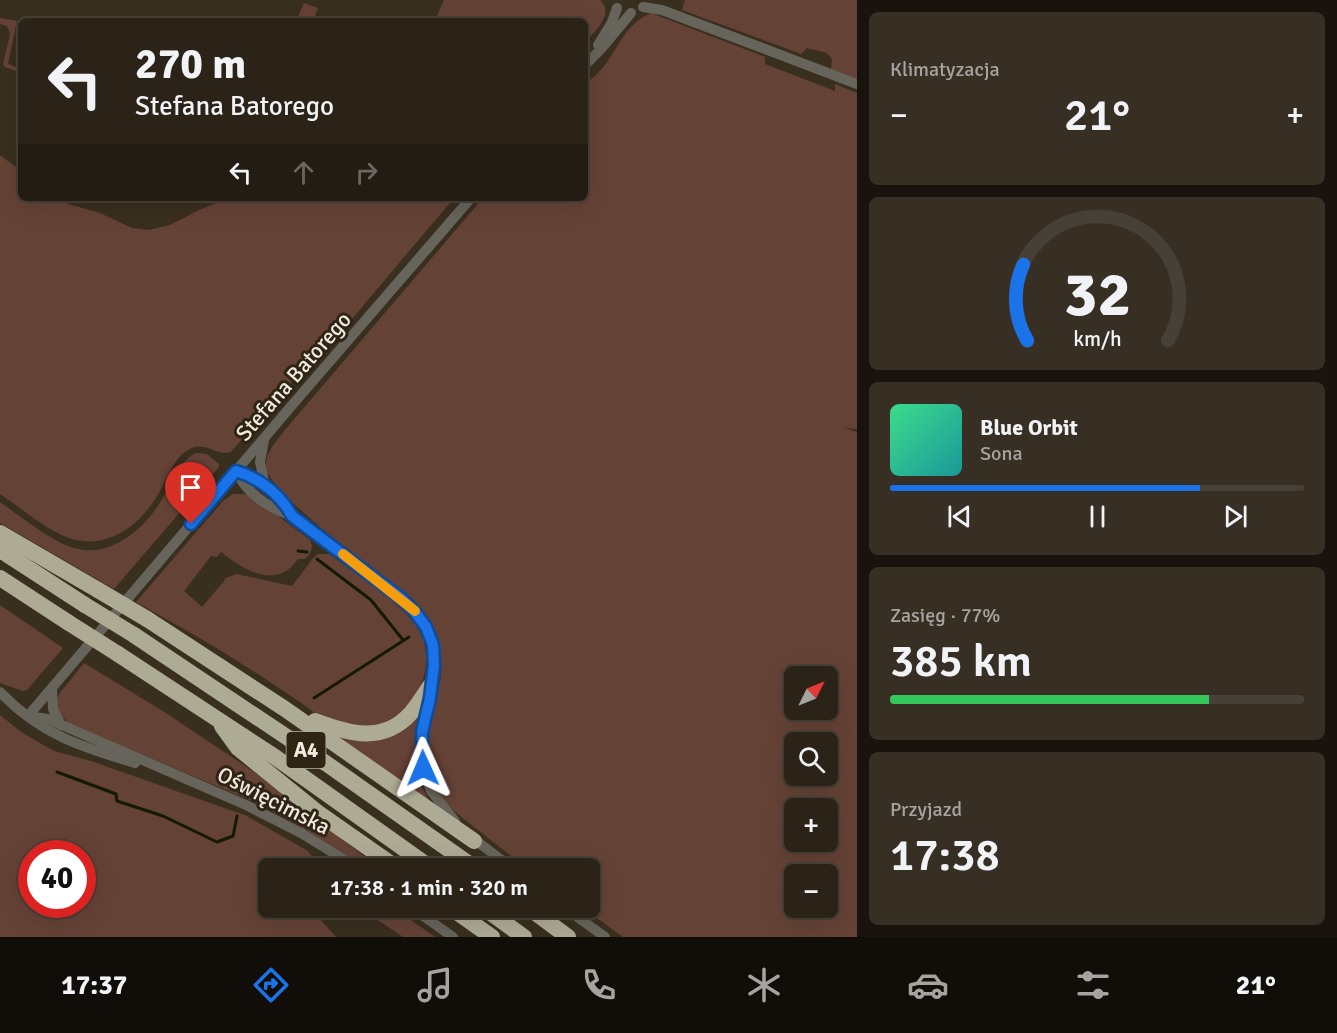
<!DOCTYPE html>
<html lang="pl">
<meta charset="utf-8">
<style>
body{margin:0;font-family:Signika,sans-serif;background:#372f24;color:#f1f3f6;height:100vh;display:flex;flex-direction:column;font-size:22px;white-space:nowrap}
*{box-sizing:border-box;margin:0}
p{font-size:20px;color:#a6a4a1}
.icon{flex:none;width:33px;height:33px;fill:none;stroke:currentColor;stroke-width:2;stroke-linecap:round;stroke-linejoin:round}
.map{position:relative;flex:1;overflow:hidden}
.sheet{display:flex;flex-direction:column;gap:12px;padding:12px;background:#18130d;width:480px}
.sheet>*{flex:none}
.top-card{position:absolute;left:18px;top:18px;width:570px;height:183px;border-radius:9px;box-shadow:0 6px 24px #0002,0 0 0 2px #474036;background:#2b2317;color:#f1f3f6;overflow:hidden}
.needle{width:39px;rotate:47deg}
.controls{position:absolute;left:784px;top:666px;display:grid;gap:12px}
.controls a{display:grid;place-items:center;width:54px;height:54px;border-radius:9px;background:#2b2317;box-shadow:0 6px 24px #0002,0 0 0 2px #474036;font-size:30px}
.speed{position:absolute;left:18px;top:840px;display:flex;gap:12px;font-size:30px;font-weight:700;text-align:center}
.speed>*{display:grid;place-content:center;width:78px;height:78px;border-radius:50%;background:#2b2317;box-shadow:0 6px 24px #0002,0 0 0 2px #474036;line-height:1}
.speed .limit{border:9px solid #d22;background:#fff;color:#111}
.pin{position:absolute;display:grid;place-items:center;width:51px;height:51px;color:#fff;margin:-62px -26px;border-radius:50% 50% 50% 0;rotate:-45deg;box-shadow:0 0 6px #0007}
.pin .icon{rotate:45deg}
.me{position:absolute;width:66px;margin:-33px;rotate:359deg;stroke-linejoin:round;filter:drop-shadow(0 0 4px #0008)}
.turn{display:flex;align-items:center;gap:21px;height:126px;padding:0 18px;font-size:27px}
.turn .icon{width:78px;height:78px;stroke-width:2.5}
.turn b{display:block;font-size:42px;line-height:51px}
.lanes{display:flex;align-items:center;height:57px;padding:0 18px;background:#0003;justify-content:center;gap:30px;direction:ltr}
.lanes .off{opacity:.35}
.big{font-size:45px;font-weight:600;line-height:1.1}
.sheet .tile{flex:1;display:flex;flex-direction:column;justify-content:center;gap:9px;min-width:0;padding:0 21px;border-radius:9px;background:#372f24}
.sheet .dial{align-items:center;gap:0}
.dial svg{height:156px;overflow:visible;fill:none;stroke:#474036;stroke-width:7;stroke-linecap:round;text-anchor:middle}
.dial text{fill:#f1f3f6;stroke:none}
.song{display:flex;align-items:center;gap:18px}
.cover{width:72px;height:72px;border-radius:9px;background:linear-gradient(135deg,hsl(150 70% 55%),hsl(180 70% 35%))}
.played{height:6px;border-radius:3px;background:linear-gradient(90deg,#1a73e8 75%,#474036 75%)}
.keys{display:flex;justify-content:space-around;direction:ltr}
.heat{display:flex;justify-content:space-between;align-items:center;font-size:33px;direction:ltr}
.charge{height:9px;border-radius:4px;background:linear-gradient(90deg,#34c759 77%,#474036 0)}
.trip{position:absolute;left:258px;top:858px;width:342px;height:60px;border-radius:9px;background:#2b2317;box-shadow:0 6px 24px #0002,0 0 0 2px #474036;font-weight:600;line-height:60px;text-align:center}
.tab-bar{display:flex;height:96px;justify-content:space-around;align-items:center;background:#110e09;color:#a6a4a1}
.tab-bar .icon{width:42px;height:42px}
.tab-bar .selected{color:#1a73e8}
.tab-bar b{font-size:27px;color:#f1f3f6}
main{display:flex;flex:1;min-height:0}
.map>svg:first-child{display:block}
.green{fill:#654236;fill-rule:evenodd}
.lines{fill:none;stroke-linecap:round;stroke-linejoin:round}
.stream{stroke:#141a00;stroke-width:3}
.minor{stroke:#66645b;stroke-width:10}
.highway{stroke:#aeab95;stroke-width:16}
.highway-bridge{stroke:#aeab95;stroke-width:16}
.route-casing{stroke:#114b97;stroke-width:15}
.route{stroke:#1a73e8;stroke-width:10}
.slow{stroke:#f59e0b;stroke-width:10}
.labels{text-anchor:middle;stroke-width:6;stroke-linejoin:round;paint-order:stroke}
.shield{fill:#2f2515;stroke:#b7b0a3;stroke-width:1.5}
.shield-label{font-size:21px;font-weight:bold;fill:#f1ebe0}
.street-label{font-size:22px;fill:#f1ebe0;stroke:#2f2515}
</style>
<main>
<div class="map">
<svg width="857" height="937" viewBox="0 0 857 937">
<rect width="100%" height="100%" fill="#392f1f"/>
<!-- green -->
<g class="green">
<path d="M 444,0 L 600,0 C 615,14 595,31 585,42 L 585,21 L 435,21 Z"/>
<path d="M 685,0 L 857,0 L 857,79 L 831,69 L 832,59 L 827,53 L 807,48 L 801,54 L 682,10 Z"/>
<path d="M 304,3 L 318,8 L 313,21 L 298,17 Z"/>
<path d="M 651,13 L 765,57 L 765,64 L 835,91 L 835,84 L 857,93 L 857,429 L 844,428 L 857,432 L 857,937 L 623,937 L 583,908 L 590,908 L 590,868 C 578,868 538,871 530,868 C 522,866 491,840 482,833 C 465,820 447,808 437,789 C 401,724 481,670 413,599 C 387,579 268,494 266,467 C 265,453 276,442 284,431 L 483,198 L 585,198 L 585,83 C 615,67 617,27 651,13 ZM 795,676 L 828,676 L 828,710 L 795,710 ZM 795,742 L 828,742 L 828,776 L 795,776 ZM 795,808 L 828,808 L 828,842 L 795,842 ZM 795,874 L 828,874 L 828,908 L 795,908 Z"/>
<path d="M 0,18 L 17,21 L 8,64 L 21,69 L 21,73 L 5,67 L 3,64 L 10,34 L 7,26 L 0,24 Z"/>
<path d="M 0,155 L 21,171 L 21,198 L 58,198 L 68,204 L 100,213 L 132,228 L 149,230 L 170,225 L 199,210 L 229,198 L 454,198 L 346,326 L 330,338 L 231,452 C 218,457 206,442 192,448 C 175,455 168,476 160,491 C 141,526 106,552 66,537 C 43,527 21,508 0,494 Z"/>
<path d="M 196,453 L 207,454 L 219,464 L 219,467 L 114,589 L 0,523 L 0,502 C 20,516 52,542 74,548 C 110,559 144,529 161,501 C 172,483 177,463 196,453 Z"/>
<path d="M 233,494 L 244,494 L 253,497 L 310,540 C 314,548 311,553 305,559 L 298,559 C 277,590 245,571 221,552 L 217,557 L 211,556 L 184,591 L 202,607 L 225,580 L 224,579 L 236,574 L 292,586 L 314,557 L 318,554 L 329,554 C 356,575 411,606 423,639 C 436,678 408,722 367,727 C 358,727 331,721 323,717 C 315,714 307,707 300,702 C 283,691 267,680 250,669 C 213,645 175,624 136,602 L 223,501 Z"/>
<path d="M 0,605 L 63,648 L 27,690 L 23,691 L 0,683 Z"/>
<path d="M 84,663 L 166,713 L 260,776 L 379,868 L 367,868 L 298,825 L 252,801 L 70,724 C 60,716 54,706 59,694 Z"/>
<path d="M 423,707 C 414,743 409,767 429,800 L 338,737 L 358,741 Z"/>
<path d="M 0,715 L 21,732 L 54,751 L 91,761 L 230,810 L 245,815 L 308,851 L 315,860 L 312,868 L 268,868 L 268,908 L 310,908 L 336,937 L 0,937 ZM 32,854 L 82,854 L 82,904 L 32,904 Z"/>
<path d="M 360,908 L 394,908 L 435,937 L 403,937 Z"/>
</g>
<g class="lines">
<!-- stream -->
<g class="stream">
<path d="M 298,551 L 307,552"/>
<path d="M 317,559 L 371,600 L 403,640"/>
<path d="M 314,698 L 409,637"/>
<path d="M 57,772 L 116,794 L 117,801 L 163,816 L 217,842 L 233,836 L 237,816"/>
<path d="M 250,793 L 254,788"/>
</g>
<!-- minor -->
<g class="minor">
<path d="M 643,7 L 662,10 L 857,84"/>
<path d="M 598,45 L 612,22 L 617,8"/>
<path d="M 585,65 L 601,49 L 631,13"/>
<path d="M 264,440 L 260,462 L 265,486"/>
<path d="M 236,471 C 247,494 269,508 292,516 L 402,599 L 415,612 L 426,627 L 433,645 L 434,665 L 430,698 L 422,732 L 422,768 L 431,791 L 455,821"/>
<path d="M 236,471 C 259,478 280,494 292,516"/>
<path d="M 52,689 L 53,709 L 61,725"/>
<path d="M 0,692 C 40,734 81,747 135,763"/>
<path d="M 28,716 L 293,404 L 471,198"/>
<path d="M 28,716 L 48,719 L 246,805 L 301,833 L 358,868"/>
<path d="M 470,836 L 512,868"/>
<path d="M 412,908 L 453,937"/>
<path d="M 565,908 L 605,937"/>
</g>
<!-- highway -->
<g class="highway">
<path d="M 0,533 L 98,590"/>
<path d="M 0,550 L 85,605"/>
<path d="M 0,578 L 69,623"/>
<path d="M 147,619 L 285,709 L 474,841"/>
<path d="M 134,635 L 327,764 L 475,868"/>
<path d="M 118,654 L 275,757 L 431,868"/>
<path d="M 315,721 C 349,734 383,744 411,713 C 418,705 424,695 430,686"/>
<path d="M 222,726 L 238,748 L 317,812 L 397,868"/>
<path d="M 451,908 L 492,937"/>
<path d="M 484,908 L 524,937"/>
<path d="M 529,908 L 568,937"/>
</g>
<!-- highway-bridge -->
<g class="highway-bridge">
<path d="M 98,590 L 147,619"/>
<path d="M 85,605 L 134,635"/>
<path d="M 69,623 L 118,654"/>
</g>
</g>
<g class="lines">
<!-- route casing -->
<g class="route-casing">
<path id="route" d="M 191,524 L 236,471 C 259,478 280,494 292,516 L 402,599 L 415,612 L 426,627 L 433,645 L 434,665 L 430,698 L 422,732 L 423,768"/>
</g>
<!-- route -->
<use href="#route" class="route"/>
<!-- slow -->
<path class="slow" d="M 343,554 L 415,611"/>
</g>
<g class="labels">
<!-- shield labels -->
<rect class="shield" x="286.5" y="732" width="39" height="36" rx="4.5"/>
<g class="shield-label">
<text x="306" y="757">A4</text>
</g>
<!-- street labels -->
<g class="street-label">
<text transform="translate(293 376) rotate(-49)" y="8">Stefana Batorego</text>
<text transform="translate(274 800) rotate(27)" y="8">Oświęcimska</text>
</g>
</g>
</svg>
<div class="controls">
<a><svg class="needle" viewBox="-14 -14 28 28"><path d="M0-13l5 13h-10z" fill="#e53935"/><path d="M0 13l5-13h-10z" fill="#a6a4a1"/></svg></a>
<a><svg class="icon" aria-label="search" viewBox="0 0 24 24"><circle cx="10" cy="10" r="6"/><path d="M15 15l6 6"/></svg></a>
<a>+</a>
<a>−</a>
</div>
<div class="speed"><div class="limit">40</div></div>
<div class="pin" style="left:191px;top:524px;background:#d93025"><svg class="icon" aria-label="arrive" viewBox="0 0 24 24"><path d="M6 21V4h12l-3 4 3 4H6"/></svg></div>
<svg class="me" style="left:423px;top:768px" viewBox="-20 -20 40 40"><path d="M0-17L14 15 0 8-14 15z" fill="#1a73e8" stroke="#fff" stroke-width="4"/></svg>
<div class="trip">17:38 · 1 min · 320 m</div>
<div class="top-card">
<div class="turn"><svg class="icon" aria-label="left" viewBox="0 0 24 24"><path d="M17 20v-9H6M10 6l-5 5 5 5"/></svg><div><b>270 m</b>Stefana Batorego</div></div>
<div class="lanes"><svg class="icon" aria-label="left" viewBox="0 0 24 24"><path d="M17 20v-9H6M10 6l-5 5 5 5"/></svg><svg class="icon off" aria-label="ahead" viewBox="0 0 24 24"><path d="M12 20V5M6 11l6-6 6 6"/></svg><svg class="icon off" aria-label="right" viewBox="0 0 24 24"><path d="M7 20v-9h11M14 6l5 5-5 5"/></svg></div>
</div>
</div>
<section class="sheet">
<div class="tile"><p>Klimatyzacja</p>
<div class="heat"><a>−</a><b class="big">21°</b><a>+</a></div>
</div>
<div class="tile dial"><svg viewBox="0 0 100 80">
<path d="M14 69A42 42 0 1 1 86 69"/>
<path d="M14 69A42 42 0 0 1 12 30" stroke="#1a73e8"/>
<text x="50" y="56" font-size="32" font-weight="700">32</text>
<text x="50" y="72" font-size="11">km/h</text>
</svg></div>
<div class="tile">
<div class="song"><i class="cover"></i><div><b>Blue Orbit</b><p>Sona</p></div></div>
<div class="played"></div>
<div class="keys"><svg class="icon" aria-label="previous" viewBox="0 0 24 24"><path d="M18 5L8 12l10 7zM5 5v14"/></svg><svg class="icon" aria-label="pause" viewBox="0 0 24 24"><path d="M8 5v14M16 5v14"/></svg><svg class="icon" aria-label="next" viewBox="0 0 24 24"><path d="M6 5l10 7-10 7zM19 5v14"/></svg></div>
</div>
<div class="tile"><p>Zasięg · 77%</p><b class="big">385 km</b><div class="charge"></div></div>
<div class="tile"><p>Przyjazd</p><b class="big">17:38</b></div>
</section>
</main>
<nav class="tab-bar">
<b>17:37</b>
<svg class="icon selected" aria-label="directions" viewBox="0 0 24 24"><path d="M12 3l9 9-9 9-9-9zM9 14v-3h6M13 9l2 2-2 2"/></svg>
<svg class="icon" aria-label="music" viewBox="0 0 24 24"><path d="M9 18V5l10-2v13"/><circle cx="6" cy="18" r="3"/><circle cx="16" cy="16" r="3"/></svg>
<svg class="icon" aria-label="phone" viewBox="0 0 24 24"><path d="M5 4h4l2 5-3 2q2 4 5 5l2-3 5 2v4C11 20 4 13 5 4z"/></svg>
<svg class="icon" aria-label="climate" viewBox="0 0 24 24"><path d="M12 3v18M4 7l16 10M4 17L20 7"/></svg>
<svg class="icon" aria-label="car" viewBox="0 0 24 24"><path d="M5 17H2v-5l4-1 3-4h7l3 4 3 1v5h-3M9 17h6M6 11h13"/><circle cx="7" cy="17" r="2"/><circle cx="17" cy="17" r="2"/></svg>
<svg class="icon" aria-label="filters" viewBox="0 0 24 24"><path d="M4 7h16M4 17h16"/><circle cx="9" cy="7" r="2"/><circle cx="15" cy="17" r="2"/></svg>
<b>21°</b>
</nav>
